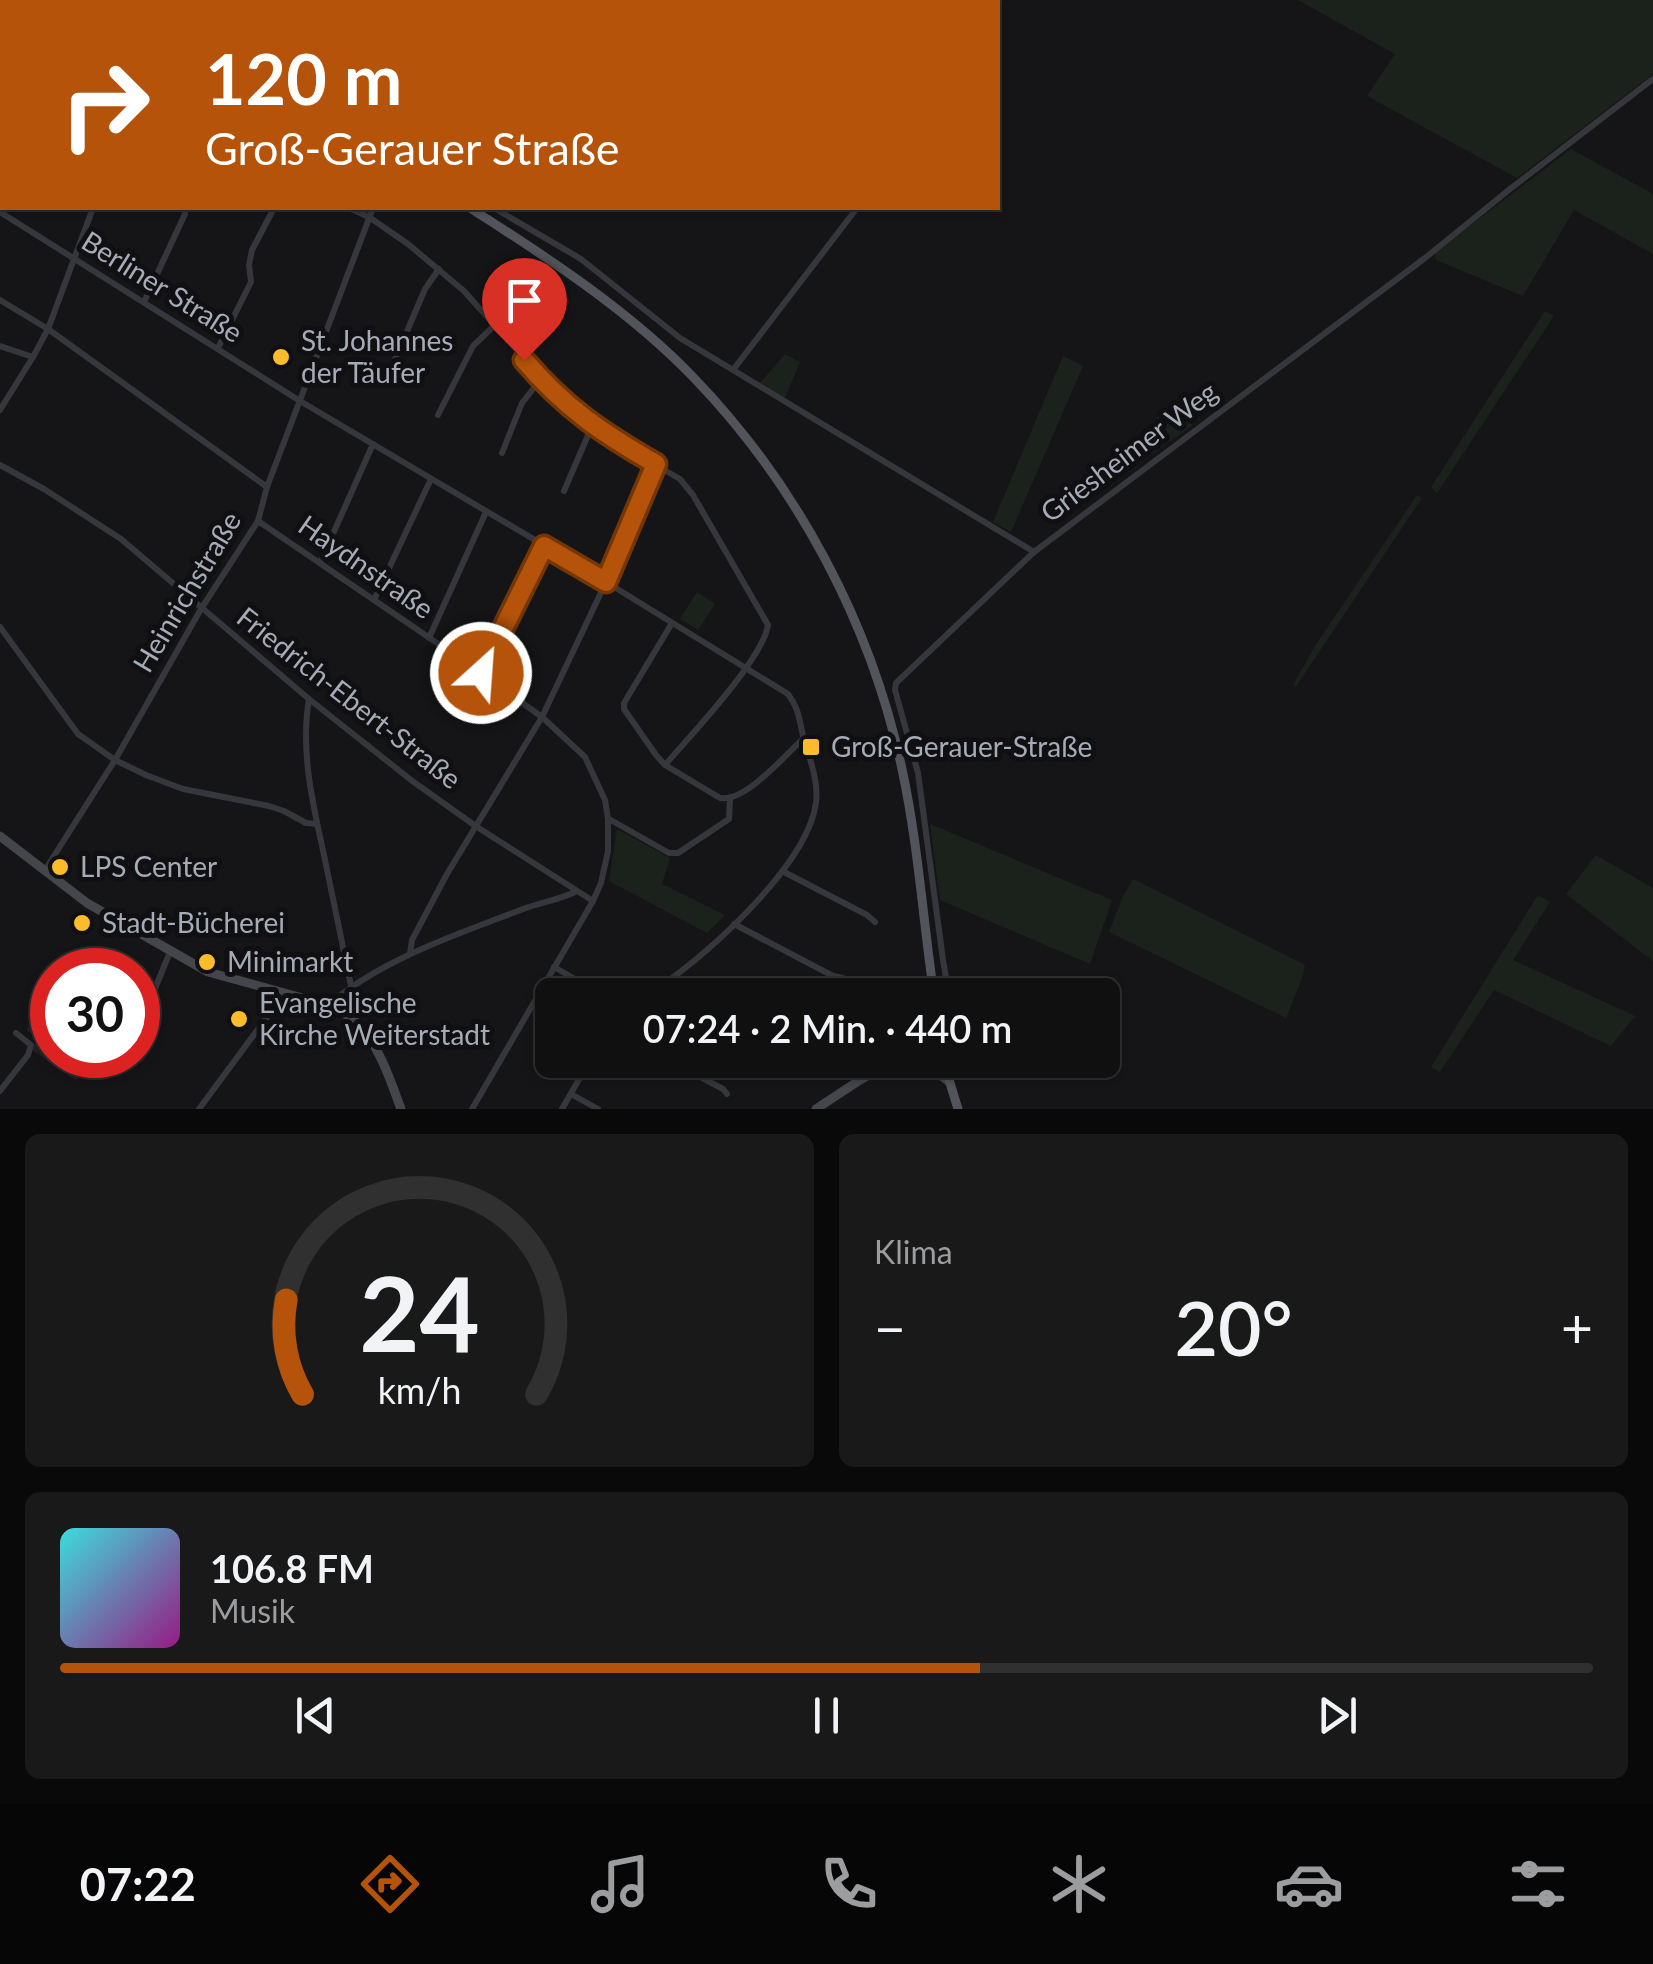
<!DOCTYPE html>
<html lang="de">
<meta charset="utf-8">
<style>
body{margin:0;font-family:Lato,sans-serif;background:#19191a;color:#f1f3f6;height:100vh;display:flex;flex-direction:column;font-size:38px;white-space:nowrap}
*{box-sizing:border-box;margin:0}
p{font-size:32px;color:#9c9d9f}
.icon{flex:none;width:55px;height:55px;fill:none;stroke:currentColor;stroke-width:2;stroke-linecap:round;stroke-linejoin:round}
.map{position:relative;height:1109px;overflow:hidden}
.details{display:flex;flex-direction:column;gap:25px;padding:25px;background:#090909;flex:1}
.details>*{flex:none}
.guide{position:absolute;left:0px;top:0px;width:1000px;height:210px;box-shadow:0 2px 8px #0004,0 0 0 2px #303031;background:#b45309;color:#fff;overflow:hidden}
.speed{position:absolute;left:30px;top:948px;display:flex;gap:20px;font-size:50px;font-weight:700;text-align:center}
.speed>*{display:grid;place-content:center;width:130px;height:130px;border-radius:50%;background:#101011;box-shadow:0 2px 8px #0004,0 0 0 2px #303031;line-height:1}
.speed .limit{border:15px solid #d22;background:#fff;color:#111}
.pin{position:absolute;display:grid;place-items:center;width:85px;height:85px;color:#fff;margin:-102px -42px;border-radius:50% 50% 50% 0;rotate:-45deg;box-shadow:0 0 10px #0007}
.pin .icon{rotate:45deg}
.me{position:absolute;width:110px;margin:-55px;rotate:26deg;stroke-linejoin:round;filter:drop-shadow(0 0 8px #0008)}
.turn{display:flex;align-items:center;gap:35px;height:210px;padding:0 40px;font-size:45px}
.turn .icon{width:130px;height:130px;stroke-width:2.5}
.turn b{display:block;font-size:70px;line-height:85px}
.big{font-size:75px;font-weight:600;line-height:1.1}
.details .card{flex:1;display:flex;flex-direction:column;justify-content:center;gap:15px;min-width:0;padding:0 35px;border-radius:15px;background:#19191a}
.details .dial{align-items:center;gap:0}
.dial svg{height:260px;overflow:visible;fill:none;stroke:#303031;stroke-width:7;stroke-linecap:round;text-anchor:middle}
.dial text{fill:#f1f3f6;stroke:none}
.song{display:flex;align-items:center;gap:30px}
.cover{width:120px;height:120px;border-radius:15px;background:linear-gradient(135deg,hsl(180 70% 55%),hsl(310 70% 35%))}
.played{height:10px;border-radius:5px;background:linear-gradient(90deg,#b45309 60%,#303031 60%)}
.keys{display:flex;justify-content:space-around;direction:ltr}
.heat{display:flex;justify-content:space-between;align-items:center;font-size:55px;direction:ltr}
.details .tiles{flex:1;display:grid;gap:25px;grid-template-columns:1fr 1fr}
.card:last-child{grid-column:span 2}
.trip{position:absolute;left:535px;top:978px;width:585px;height:100px;border-radius:15px;background:#101011;box-shadow:0 2px 8px #0004,0 0 0 2px #303031;font-weight:600;line-height:100px;text-align:center}
.tab-bar{display:flex;height:160px;justify-content:space-around;align-items:center;background:#060607;color:#9c9d9f}
.tab-bar .icon{width:70px;height:70px}
.tab-bar .selected{color:#b45309}
.tab-bar b{font-size:45px;color:#f1f3f6}
.map>svg:first-child{display:block}
.built{fill:#212124}
.green{fill:#1b221c}
.lines{fill:none;stroke-linecap:round;stroke-linejoin:round}
.street{stroke:#36373c;stroke-width:6}
.secondary{stroke:#44464c;stroke-width:9}
.primary{stroke:#52545b;stroke-width:9}
.route-casing{stroke:#753606;stroke-width:25}
.route{stroke:#b45309;stroke-width:18}
.poi-dot{fill:#fabc2a;stroke:#101012;stroke-width:4}
.labels{text-anchor:middle;stroke-width:10;stroke-linejoin:round;paint-order:stroke}
.street-label{font-size:28px;fill:#a6abb8;stroke:#101012}
.poi-label{font-size:28px;fill:#a6abb8;stroke:#101012;text-anchor:start}
</style>
<div class="map">
<svg width="1653" height="1109" viewBox="0 0 1653 1109">
<rect width="100%" height="100%" fill="#151517"/>
<!-- built -->
<path class="built" d="M 51,994 L 52,1055 L 93,1055 L 76,1081 L 31,1049 L 39,1039 L 26,1030 Z"/>
<!-- green -->
<g class="green">
<path d="M 1298,0 L 1653,0 L 1653,74 L 1517,178 L 1367,96 L 1395,54 Z"/>
<path d="M 1571,149 L 1653,194 L 1653,254 L 1574,210 L 1523,296 L 1436,260 L 1434,253 Z"/>
<path d="M 1545,311 L 1554,316 L 1437,493 L 1431,487 Z"/>
<path d="M 785,354 L 800,362 L 785,398 L 760,383 Z"/>
<path d="M 1063,356 L 1083,366 L 1011,532 L 993,522 Z"/>
<path d="M 1161,408 L 1193,425 L 1140,462 Z"/>
<path d="M 1417,495 L 1422,498 L 1295,688 L 1294,683 L 1317,643 Z"/>
<path d="M 697,592 L 715,604 L 698,630 L 680,619 Z"/>
<path d="M 930,824 L 1112,900 L 1090,964 L 940,900 Z"/>
<path d="M 617,829 L 670,858 L 662,884 L 725,915 L 707,933 L 609,881 Z"/>
<path d="M 1596,855 L 1653,888 L 1653,961 L 1566,894 Z"/>
<path d="M 1133,879 L 1305,965 L 1301,981 L 1286,1018 L 1109,932 L 1123,896 Z"/>
<path d="M 1538,895 L 1550,902 L 1513,960 L 1635,1016 L 1611,1046 L 1494,990 L 1440,1072 L 1431,1067 Z"/>
</g>
<g class="lines">
<!-- street -->
<g class="street">
<path d="M 23,0 L 27,2"/>
<path d="M 167,0 L 171,2"/>
<path d="M 0,184 L 2,179"/>
<path d="M 349,208 L 369,217 L 408,244 L 464,291 L 565,404 L 614,441 L 680,479 L 693,495 L 768,625 C 763,659 690,736 665,765"/>
<path d="M 494,208 L 581,259 L 680,338 L 1034,552"/>
<path d="M 0,212 L 300,401 L 606,582 L 788,694 C 799,709 799,718 803,736 C 809,757 819,781 816,803 C 807,867 700,963 647,995"/>
<path d="M 0,300 L 48,329 L 267,487"/>
<path d="M 144,302 L 185,214 L 184,208"/>
<path d="M 507,340 L 551,288"/>
<path d="M 0,346 L 33,357"/>
<path d="M 218,348 L 251,282 L 249,265 L 252,250 L 274,208"/>
<path d="M 733,370 L 857,208"/>
<path d="M 385,383 L 425,289 L 439,269"/>
<path d="M 0,410 L 33,357 L 48,329 L 93,208"/>
<path d="M 438,415 L 473,346 L 496,324"/>
<path d="M 502,453 L 522,403 L 541,379"/>
<path d="M 0,465 L 44,489 L 121,539 L 309,699 L 411,780 L 477,827 L 593,901"/>
<path d="M 564,491 L 592,426"/>
<path d="M 258,521 L 481,673 L 542,717 L 585,757 L 605,800 L 608,819 L 608,851 L 601,883 L 593,901 L 472,1109"/>
<path d="M 320,563 L 373,444"/>
<path d="M 374,600 L 431,479"/>
<path d="M 672,623 L 624,703 L 624,709 L 656,755 L 665,765 L 720,798 C 746,802 784,756 804,738"/>
<path d="M 0,627 L 78,734 L 115,760 L 146,775 L 183,789 L 269,806 L 284,811 L 306,823 L 317,824"/>
<path d="M 429,638 L 486,512"/>
<path d="M 481,673 L 544,546"/>
<path d="M 309,699 C 300,751 313,805 324,855 C 333,899 342,942 351,986"/>
<path d="M 609,819 L 669,853 L 678,853 L 729,819 L 730,799"/>
<path d="M 45,870 L 115,760 L 201,609 L 258,521 L 267,487 L 373,208"/>
<path d="M 784,872 L 867,915 L 875,922"/>
<path d="M 734,924 L 833,976 L 843,978"/>
<path d="M 410,954 L 412,940 L 447,874 L 542,717 L 606,582 L 656,464"/>
<path d="M 554,967 L 603,995"/>
<path d="M 674,978 L 703,995"/>
<path d="M 949,995 L 943,960 L 918,773 L 895,690 L 896,683 L 1034,552 L 1425,258 L 1510,189 L 1653,79"/>
<path d="M 328,1005 C 384,958 456,935 523,909 C 541,902 559,900 575,892"/>
<path d="M 138,1019 L 154,991 L 170,952"/>
<path d="M 668,1060 L 723,1089 L 727,1094"/>
<path d="M 0,1091 L 28,1055 L 31,1045 L 16,1033"/>
<path d="M 571,1094 L 598,1109"/>
<path d="M 199,1109 L 284,994"/>
<path d="M 562,1109 L 590,1060"/>
</g>
<!-- secondary -->
<g class="secondary">
<path d="M 0,836 L 87,903 L 208,972 L 328,1005 C 338,1010 348,1015 356,1022 C 378,1042 391,1082 401,1109"/>
<path d="M 921,1064 L 933,1069 L 948,1081"/>
<path d="M 886,1068 L 921,1064 L 927,1060"/>
<path d="M 816,1109 L 860,1080 L 896,1060"/>
</g>
<!-- primary -->
<g class="primary">
<path d="M 146,0 L 149,2"/>
<path d="M 470,208 C 547,257 631,312 694,378 C 797,485 871,623 902,769 C 918,843 923,920 934,995"/>
<path d="M 943,1060 L 958,1109"/>
</g>
</g>
<g class="lines">
<!-- route casing -->
<g class="route-casing">
<path id="route" d="M 481,673 L 544,546 L 606,582 L 656,464 C 602,433 565,408 524,360"/>
</g>
<!-- route -->
<use href="#route" class="route"/>
</g>
<!-- markers -->
<g class="poi-dot">
<circle cx="281" cy="357" r="10"/>
<rect x="801" y="737" width="20" height="20" rx="5"/>
<circle cx="60" cy="867" r="10"/>
<circle cx="82" cy="923" r="10"/>
<circle cx="207" cy="962" r="10"/>
<circle cx="239" cy="1019" r="10"/>
</g>
<g class="labels">
<!-- street labels -->
<g class="street-label">
<text transform="translate(162 287) rotate(32)" y="10">Berliner Straße</text>
<text transform="translate(1129 452) rotate(-37)" y="10">Griesheimer Weg</text>
<text transform="translate(366 567) rotate(35)" y="10">Haydnstraße</text>
<text transform="translate(187 592) rotate(-59)" y="10">Heinrichstraße</text>
<text transform="translate(349 698) rotate(38)" y="10">Friedrich-Ebert-Straße</text>
</g>
<!-- poi labels -->
<g class="poi-label">
<text x="301" y="351">St. Johannes<tspan x="301" dy="32">der Täufer</tspan></text>
<text x="831" y="757">Groß-Gerauer-Straße</text>
<text x="80" y="877">LPS Center</text>
<text x="102" y="933">Stadt-Bücherei</text>
<text x="227" y="972">Minimarkt</text>
<text x="259" y="1013">Evangelische<tspan x="259" dy="32">Kirche Weiterstadt</tspan></text>
</g>
</g>
</svg>
<div class="speed"><div class="limit">30</div></div>
<div class="pin" style="left:524px;top:360px;background:#d93025"><svg class="icon" aria-label="arrive" viewBox="0 0 24 24"><path d="M6 21V4h12l-3 4 3 4H6"/></svg></div>
<svg class="me" style="left:481px;top:673px" viewBox="-20 -20 40 40"><circle r="17" fill="#b45309" stroke="#fff" stroke-width="3"/><path d="M0-11L8 9 0 5-8 9z" fill="#fff"/></svg>
<div class="trip">07:24 · 2 Min. · 440 m</div>
<div class="guide">
<div class="turn"><svg class="icon" aria-label="right" viewBox="0 0 24 24"><path d="M7 20v-9h11M14 6l5 5-5 5"/></svg><div><b>120 m</b>Groß-Gerauer Straße</div></div>
</div>
</div>
<section class="details">
<div class="tiles">
<div class="card dial"><svg viewBox="0 0 100 80">
<path d="M14 69A42 42 0 1 1 86 69"/>
<path d="M14 69A42 42 0 0 1 9 40" stroke="#b45309"/>
<text x="50" y="56" font-size="32" font-weight="700">24</text>
<text x="50" y="72" font-size="11">km/h</text>
</svg></div>
<div class="card"><p>Klima</p>
<div class="heat"><a>−</a><b class="big">20°</b><a>+</a></div>
</div>
<div class="card">
<div class="song"><i class="cover"></i><div><b>106.8 FM</b><p>Musik</p></div></div>
<div class="played"></div>
<div class="keys"><svg class="icon" aria-label="previous" viewBox="0 0 24 24"><path d="M18 5L8 12l10 7zM5 5v14"/></svg><svg class="icon" aria-label="pause" viewBox="0 0 24 24"><path d="M8 5v14M16 5v14"/></svg><svg class="icon" aria-label="next" viewBox="0 0 24 24"><path d="M6 5l10 7-10 7zM19 5v14"/></svg></div>
</div>
</div>
</section>
<nav class="tab-bar">
<b>07:22</b>
<svg class="icon selected" aria-label="directions" viewBox="0 0 24 24"><path d="M12 3l9 9-9 9-9-9zM9 14v-3h6M13 9l2 2-2 2"/></svg>
<svg class="icon" aria-label="music" viewBox="0 0 24 24"><path d="M9 18V5l10-2v13"/><circle cx="6" cy="18" r="3"/><circle cx="16" cy="16" r="3"/></svg>
<svg class="icon" aria-label="phone" viewBox="0 0 24 24"><path d="M5 4h4l2 5-3 2q2 4 5 5l2-3 5 2v4C11 20 4 13 5 4z"/></svg>
<svg class="icon" aria-label="climate" viewBox="0 0 24 24"><path d="M12 3v18M4 7l16 10M4 17L20 7"/></svg>
<svg class="icon" aria-label="car" viewBox="0 0 24 24"><path d="M5 17H2v-5l4-1 3-4h7l3 4 3 1v5h-3M9 17h6M6 11h13"/><circle cx="7" cy="17" r="2"/><circle cx="17" cy="17" r="2"/></svg>
<svg class="icon" aria-label="filters" viewBox="0 0 24 24"><path d="M4 7h16M4 17h16"/><circle cx="9" cy="7" r="2"/><circle cx="15" cy="17" r="2"/></svg>
</nav>
